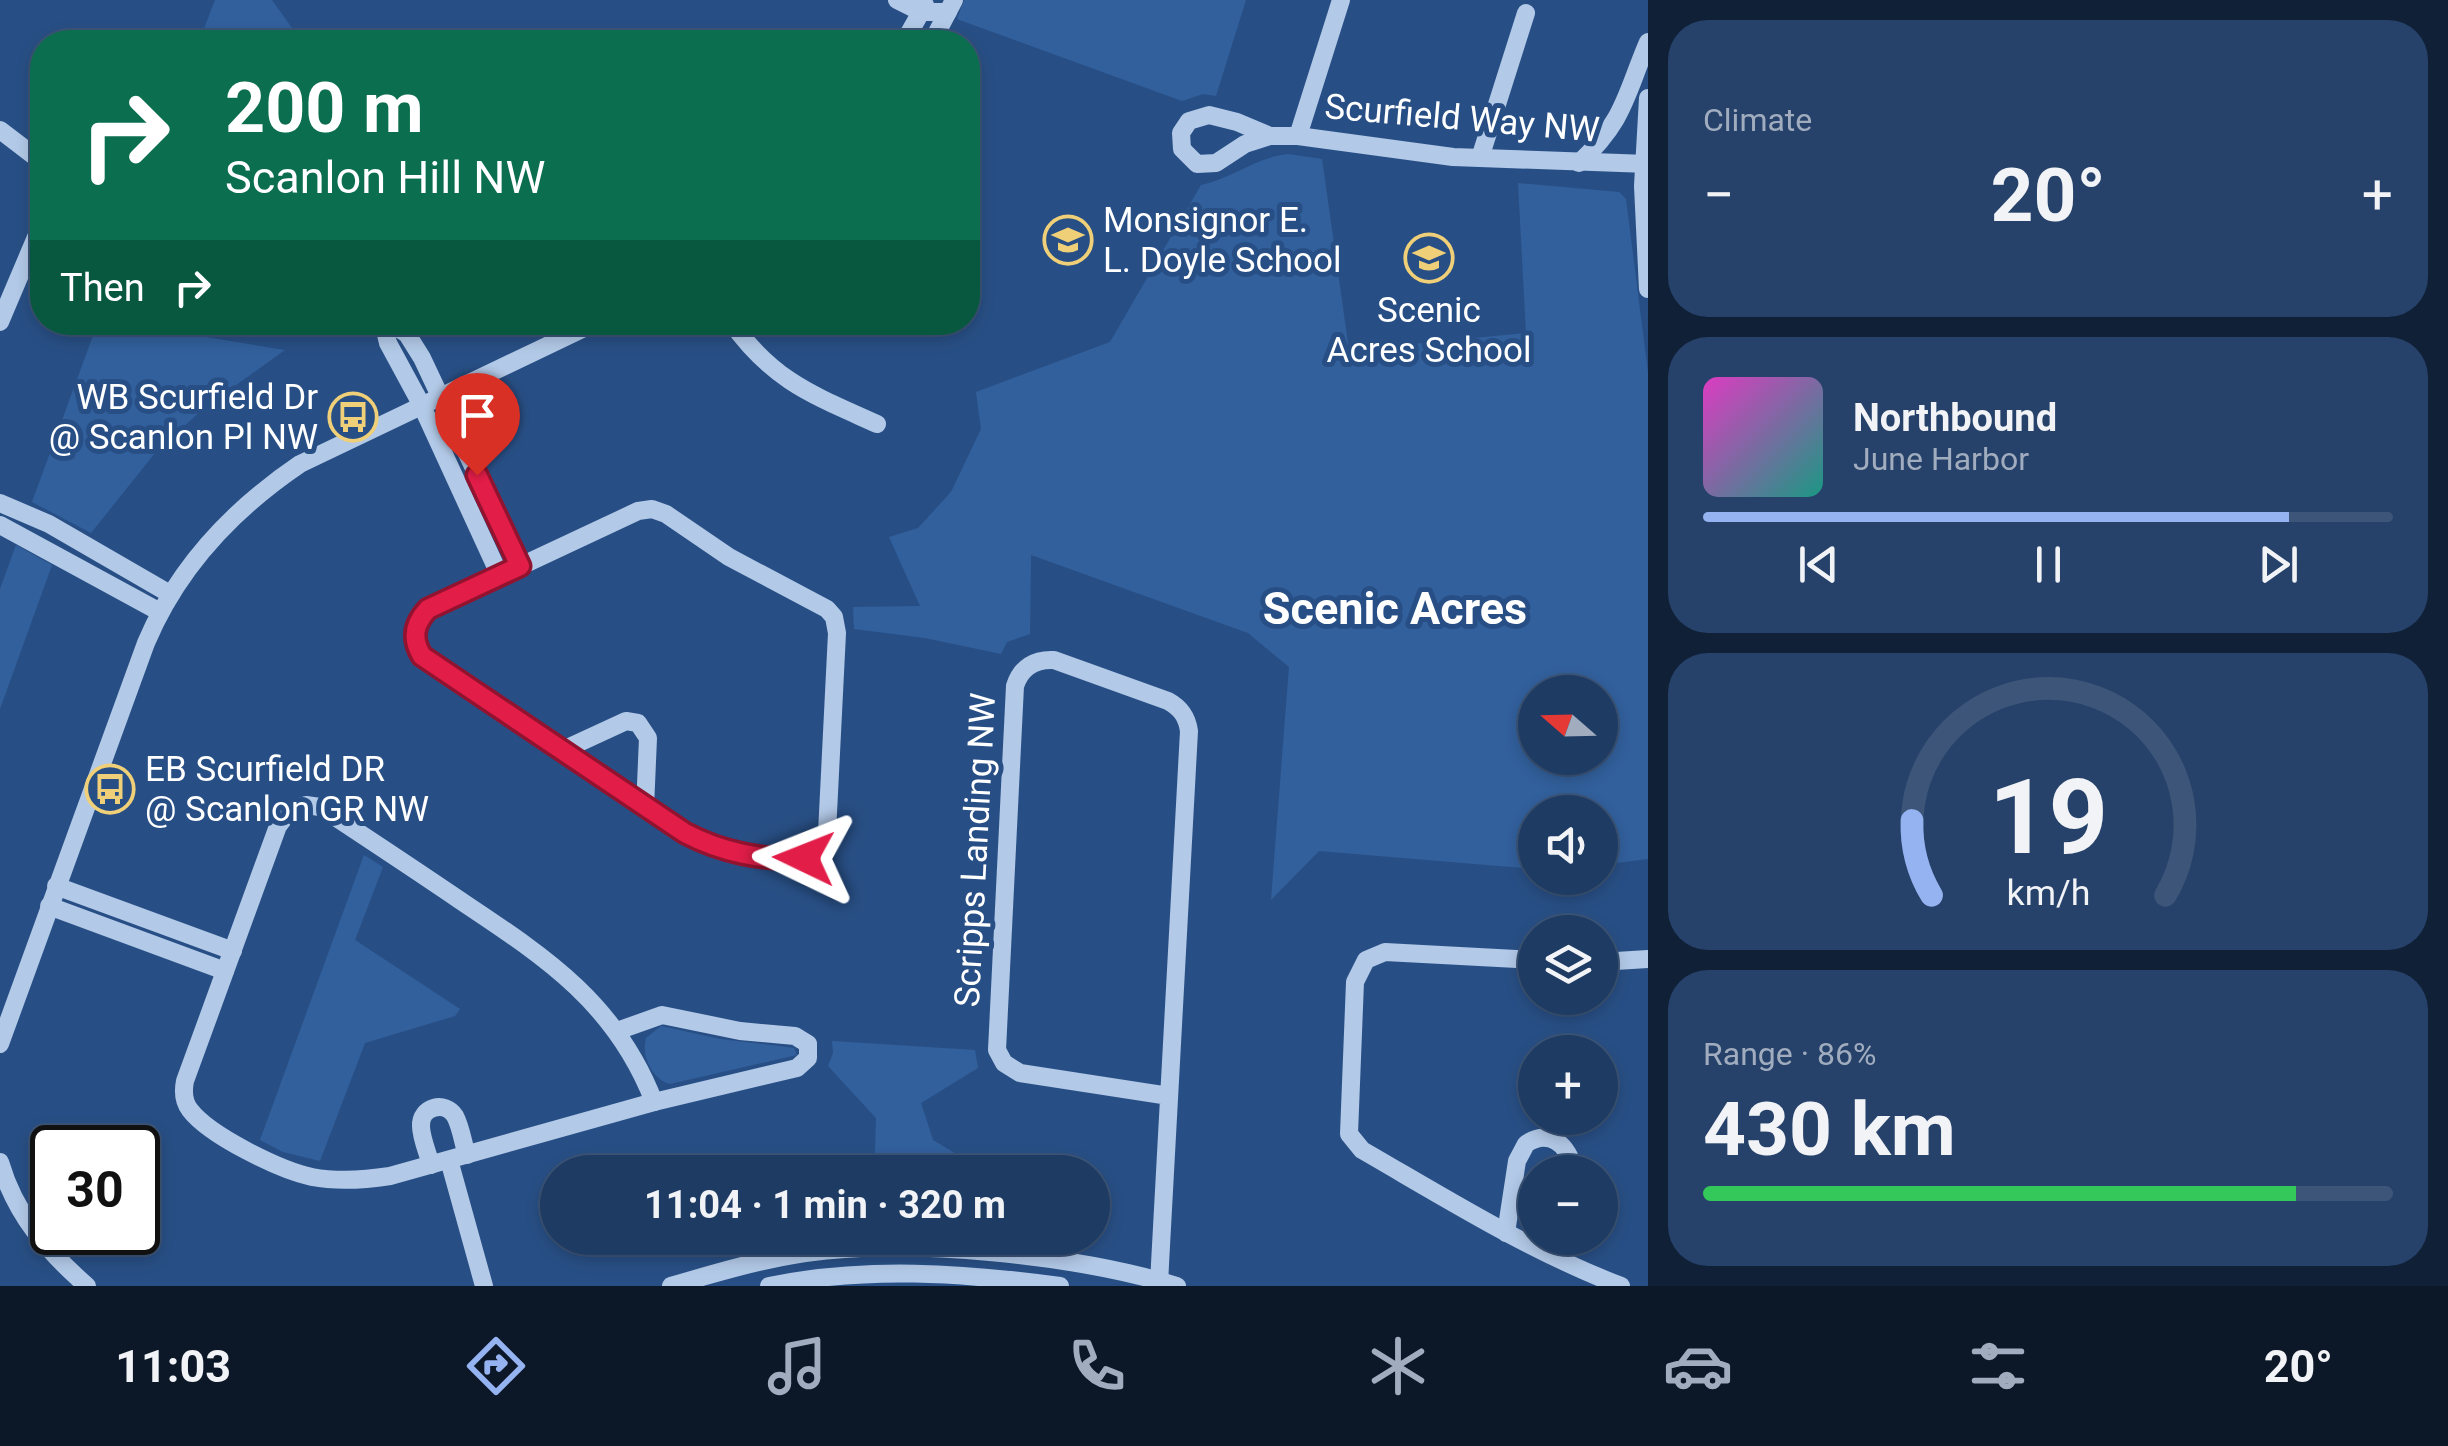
<!DOCTYPE html>
<meta charset="utf-8">
<style>
body{margin:0;font-family:Roboto,sans-serif;background:#26426a;color:#f1f3f6;height:100vh;display:flex;flex-direction:column;font-size:38px;white-space:nowrap}
*{box-sizing:border-box;margin:0}
p{font-size:32px;color:#a1adbf}
.icon{flex:none;width:55px;height:55px;fill:none;stroke:currentColor;stroke-width:2;stroke-linecap:round;stroke-linejoin:round}
.map{position:relative;flex:1;overflow:hidden}
.drawer{display:flex;flex-direction:column;gap:20px;padding:20px;background:#102037;width:800px}
.drawer>*{flex:none}
.guide{position:absolute;left:30px;top:30px;width:950px;height:305px;border-radius:40px;box-shadow:0 5px 15px #0003,0 0 0 2px #3c5578;background:#0b6e4f;color:#fff;overflow:hidden}
.needle{width:65px;rotate:290deg}
.controls{position:absolute;left:1518px;top:675px;display:grid;gap:20px}
.controls a{display:grid;place-items:center;width:100px;height:100px;border-radius:50%;background:#1e3b64;box-shadow:0 5px 15px #0003,0 0 0 2px #3c5578;font-size:50px}
.speed{position:absolute;left:30px;top:1125px;display:flex;gap:20px;font-size:50px;font-weight:700;text-align:center}
.speed>*{display:grid;place-content:center;width:130px;height:130px;border-radius:50%;background:#1e3b64;box-shadow:0 5px 15px #0003,0 0 0 2px #3c5578;line-height:1}
.speed .limit{border:5px solid #111;border-radius:15px;background:#fff;color:#111}
.pin{position:absolute;display:grid;place-items:center;width:85px;height:85px;color:#fff;margin:-102px -42px;border-radius:50% 50% 50% 0;rotate:-45deg;box-shadow:0 0 10px #0007}
.pin .icon{rotate:45deg}
.me{position:absolute;width:110px;margin:-55px;rotate:272deg;stroke-linejoin:round;filter:drop-shadow(0 0 8px #0008)}
.turn{display:flex;align-items:center;gap:35px;height:210px;padding:0 30px;font-size:45px}
.turn .icon{width:130px;height:130px;stroke-width:2.5}
.turn b{display:block;font-size:70px;line-height:85px}
.then{display:flex;align-items:center;height:95px;padding:0 30px;background:#0003;gap:20px;font-size:38px}
.big{font-size:75px;font-weight:700;line-height:1.1}
.drawer .widget{flex:1;display:flex;flex-direction:column;justify-content:center;gap:15px;min-width:0;padding:0 35px;border-radius:40px;background:#26426a}
.drawer .dial{align-items:center;gap:0}
.dial svg{height:260px;overflow:visible;fill:none;stroke:#3c5578;stroke-width:7;stroke-linecap:round;text-anchor:middle}
.dial text{fill:#f1f3f6;stroke:none}
.song{display:flex;align-items:center;gap:30px}
.cover{width:120px;height:120px;border-radius:15px;background:linear-gradient(135deg,hsl(310 70% 55%),hsl(170 70% 35%))}
.played{height:10px;border-radius:5px;background:linear-gradient(90deg,#95b2f1 85%,#3c5578 85%)}
.keys{display:flex;justify-content:space-around;direction:ltr}
.heat{display:flex;justify-content:space-between;align-items:center;font-size:55px;direction:ltr}
.charge{height:15px;border-radius:8px;background:linear-gradient(90deg,#34c759 86%,#3c5578 0)}
.trip{position:absolute;left:540px;top:1155px;width:570px;height:100px;border-radius:50px;background:#1e3b64;box-shadow:0 5px 15px #0003,0 0 0 2px #3c5578;font-weight:700;line-height:100px;text-align:center}
.dock{display:flex;height:160px;justify-content:space-around;align-items:center;background:#0c1828;color:#a1adbf}
.dock .icon{width:70px;height:70px}
.dock .on{color:#95b2f1}
.dock b{font-size:45px;color:#f1f3f6}
main{display:flex;flex:1;min-height:0}
.map>svg:first-child{display:block}
.green{fill:#32609c;fill-rule:evenodd}
.lines{fill:none;stroke-linecap:round;stroke-linejoin:round}
.minor{stroke:#b2c9e7;stroke-width:18}
.route-casing{stroke:#92132f;stroke-width:25}
.route{stroke:#e11d48;stroke-width:18}
.labels{text-anchor:middle;stroke-width:10;stroke-linejoin:round;paint-order:stroke}
.street-label{font-size:35px;fill:#fff;stroke:#284f85}
.poi-label{font-size:35px;fill:#fff;stroke:#284f85;text-anchor:start}
.district-label{font-size:45px;font-weight:bold;fill:#fff;stroke:#284f85}
</style>
<main>
<div class="map">
<svg width="1648" height="1286" viewBox="0 0 1648 1286">
<rect width="100%" height="100%" fill="#284f85"/>
<!-- green -->
<g class="green">
<path d="M 215,0 L 272,0 L 302,42 L 199,42 Z"/>
<path d="M 964,0 L 1246,0 L 1216,96 L 1203,94 L 1182,101 L 957,19 Z"/>
<path d="M 1288,154 L 1322,159 L 1349,350 L 1526,333 L 1518,183 L 1619,192 L 1626,199 L 1648,373 L 1648,859 L 1600,865 L 1600,812 L 1535,812 L 1535,869 L 1319,851 L 1271,900 L 1289,667 L 1248,633 L 1031,555 L 1030,634 L 1007,642 L 1001,654 L 925,638 L 854,629 L 853,607 L 920,606 L 889,537 L 918,528 L 951,492 L 981,429 L 976,392 L 1110,342 L 1201,185 C 1233,178 1254,158 1288,154 ZM 1600,692 L 1600,758 L 1535,758 L 1535,692 Z"/>
<path d="M 98,322 L 184,323 L 194,335 L 285,350 L 204,408 L 155,453 L 91,533 L 32,502 Z"/>
<path d="M 16,545 L 52,565 L 0,709 L 0,589 Z"/>
<path d="M 364,855 L 383,867 L 355,940 L 460,1009 L 455,1016 L 365,1043 L 320,1161 L 283,1152 L 260,1140 Z"/>
<path d="M 661,1026 L 720,1039 L 794,1048 L 797,1055 L 670,1084 C 652,1079 641,1056 646,1038 Z"/>
<path d="M 832,1041 L 975,1050 L 978,1068 L 921,1103 L 933,1140 L 958,1155 L 982,1158 L 982,1172 L 869,1172 L 867,1155 L 875,1153 L 876,1118 L 828,1066 L 833,1053 Z"/>
</g>
<g class="lines">
<!-- minor -->
<g class="minor">
<path d="M 897,0 L 921,12 L 948,12"/>
<path d="M 904,42 L 925,5"/>
<path d="M 932,42 L 954,0"/>
<path d="M 1648,98 L 1643,186 L 1648,289"/>
<path d="M 1209,115 L 1237,122 L 1270,136 L 1245,144 L 1216,163 L 1197,164 L 1182,149 L 1181,133 L 1189,121 Z"/>
<path d="M 0,130 L 42,162"/>
<path d="M 1270,136 L 1298,136 L 1453,157 L 1648,164"/>
<path d="M 1298,136 L 1341,0"/>
<path d="M 1480,158 L 1526,13"/>
<path d="M 1579,163 C 1625,120 1625,96 1648,42"/>
<path d="M 0,322 L 42,223"/>
<path d="M 383,322 L 388,343 L 421,404 L 500,576"/>
<path d="M 389,322 L 407,334 L 422,358 L 520,566"/>
<path d="M 731,322 C 774,382 813,395 877,424"/>
<path d="M 0,503 L 49,524 L 170,594"/>
<path d="M 652,509 L 666,514 L 729,557 L 827,609 L 834,617 L 837,633 L 827,833 L 811,854 C 777,869 717,850 685,833 L 425,660 L 415,642 L 416,625 L 429,609 L 638,511 Z"/>
<path d="M 0,525 L 160,612"/>
<path d="M 561,751 L 626,721 L 638,723 L 648,738 L 645,808"/>
<path d="M 306,805 L 320,807 C 367,838 414,869 461,901 C 545,957 616,1003 654,1102 L 390,1176 C 364,1180 339,1182 312,1177 C 280,1170 210,1136 190,1110 C 183,1101 183,1091 185,1081 L 278,826 L 290,810 Z"/>
<path d="M 56,886 L 233,951"/>
<path d="M 49,906 L 225,971"/>
<path d="M 1535,960 L 1385,952 L 1366,960 L 1355,982 L 1349,1134 L 1362,1150 C 1447,1199 1530,1251 1621,1286"/>
<path d="M 1600,962 L 1648,959"/>
<path d="M 617,1031 L 662,1015 L 740,1031 L 795,1036 L 808,1044 L 808,1058 L 797,1068 L 654,1102"/>
<path d="M 0,1044 L 146,643 C 178,567 232,510 300,464 L 597,322"/>
<path d="M 449,1160 L 484,1286"/>
<path d="M 0,1162 C 15,1214 47,1251 87,1286"/>
<path d="M 431,1165 C 428,1153 421,1138 421,1126 C 420,1107 445,1100 455,1116 C 461,1127 463,1143 467,1155"/>
<path d="M 1506,1233 L 1517,1161 L 1526,1144 C 1543,1132 1560,1138 1569,1156 L 1568,1172"/>
<path d="M 671,1286 C 715,1273 759,1260 805,1253 C 912,1238 1074,1255 1177,1286"/>
<path d="M 769,1286 C 866,1266 963,1273 1060,1286"/>
<path d="M 1159,1286 L 1160,1264 L 1189,731 C 1187,717 1181,708 1168,701 L 1054,660 C 1035,659 1021,667 1015,686 L 997,1050 L 1004,1063 L 1020,1073 L 1169,1096"/>
</g>
</g>
<g class="lines">
<!-- route casing -->
<g class="route-casing">
<path id="route" d="M 477,475 L 520,566 L 428,609 C 414,624 411,638 422,656 L 685,833 C 721,852 763,861 804,858"/>
</g>
<!-- route -->
<use href="#route" class="route"/>
</g>
<!-- icons -->
<defs>
<g id="school-ring" transform="scale(2.5)"><circle r="9.5" fill="#284f85" stroke="#efcf78" stroke-width="1.5"/><path d="M0-5L7-2L0 1L-7-2ZM-4 1L0 2.5L4 1V4Q0 6-4 4Z" fill="#efcf78"/></g>
<g id="bus-ring" transform="scale(2.5)"><circle r="9.5" fill="#284f85" stroke="#efcf78" stroke-width="1.5"/><path d="M-5-6H5V4H4V6H2V4H-2V6H-4V4H-5ZM-3.5-4V0h7V-4ZM-3.5 1.2v1.5H-2V1.2ZM2 1.2v1.5H3.5V1.2Z" fill="#efcf78"/></g>
</defs>
<g fill-rule="evenodd">
<use href="#school-ring" x="1068" y="240"/>
<use href="#school-ring" x="1429" y="258"/>
<use href="#bus-ring" x="353" y="417"/>
<use href="#bus-ring" x="110" y="789"/>
</g>
<g class="labels">
<!-- street labels -->
<g class="street-label">
<text transform="translate(1462 118) rotate(5)" y="12">Scurfield Way NW</text>
<text transform="translate(975 850) rotate(-87)" y="12">Scripps Landing NW</text>
</g>
<!-- poi labels -->
<g class="poi-label">
<text x="1103" y="232">Monsignor E.<tspan x="1103" dy="40">L. Doyle School</tspan></text>
<text x="1429" y="322" text-anchor="middle">Scenic<tspan x="1429" dy="40">Acres School</tspan></text>
<text x="318" y="409" text-anchor="end">WB Scurfield Dr<tspan x="318" dy="40">@ Scanlon Pl NW</tspan></text>
<text x="145" y="781">EB Scurfield DR<tspan x="145" dy="40">@ Scanlon GR NW</tspan></text>
</g>
<!-- district labels -->
<g class="district-label">
<text x="1395" y="624">Scenic Acres</text>
</g>
</g>
</svg>
<div class="controls">
<a><svg class="needle" viewBox="-14 -14 28 28"><path d="M0-13l5 13h-10z" fill="#e53935"/><path d="M0 13l5-13h-10z" fill="#a1adbf"/></svg></a>
<a><svg class="icon" aria-label="sound" viewBox="0 0 24 24"><path d="M4 9h4l5-4v14l-5-4H4zM17 9q2 3 0 6"/></svg></a>
<a><svg class="icon" aria-label="layers" viewBox="0 0 24 24"><path d="M12 4l9 5-9 5-9-5zM3 14l9 5 9-5"/></svg></a>
<a>+</a>
<a>−</a>
</div>
<div class="speed"><div class="limit">30</div></div>
<div class="pin" style="left:477px;top:475px;background:#d93025"><svg class="icon" aria-label="arrive" viewBox="0 0 24 24"><path d="M6 21V4h12l-3 4 3 4H6"/></svg></div>
<svg class="me" style="left:804px;top:858px" viewBox="-20 -20 40 40"><path d="M0-17L14 15 0 8-14 15z" fill="#e11d48" stroke="#fff" stroke-width="4"/></svg>
<div class="trip">11:04 · 1 min · 320 m</div>
<div class="guide">
<div class="turn"><svg class="icon" aria-label="right" viewBox="0 0 24 24"><path d="M7 20v-9h11M14 6l5 5-5 5"/></svg><div><b>200 m</b>Scanlon Hill NW</div></div>
<div class="then">Then<svg class="icon" aria-label="right" viewBox="0 0 24 24"><path d="M7 20v-9h11M14 6l5 5-5 5"/></svg></div>
</div>
</div>
<section class="drawer">
<div class="widget"><p>Climate</p>
<div class="heat"><a>−</a><b class="big">20°</b><a>+</a></div>
</div>
<div class="widget">
<div class="song"><i class="cover"></i><div><b>Northbound</b><p>June Harbor</p></div></div>
<div class="played"></div>
<div class="keys"><svg class="icon" aria-label="previous" viewBox="0 0 24 24"><path d="M18 5L8 12l10 7zM5 5v14"/></svg><svg class="icon" aria-label="pause" viewBox="0 0 24 24"><path d="M8 5v14M16 5v14"/></svg><svg class="icon" aria-label="next" viewBox="0 0 24 24"><path d="M6 5l10 7-10 7zM19 5v14"/></svg></div>
</div>
<div class="widget dial"><svg viewBox="0 0 100 80">
<path d="M14 69A42 42 0 1 1 86 69"/>
<path d="M14 69A42 42 0 0 1 8 46" stroke="#95b2f1"/>
<text x="50" y="56" font-size="32" font-weight="700">19</text>
<text x="50" y="72" font-size="11">km/h</text>
</svg></div>
<div class="widget"><p>Range · 86%</p><b class="big">430 km</b><div class="charge"></div></div>
</section>
</main>
<nav class="dock">
<b>11:03</b>
<svg class="icon on" aria-label="directions" viewBox="0 0 24 24"><path d="M12 3l9 9-9 9-9-9zM9 14v-3h6M13 9l2 2-2 2"/></svg>
<svg class="icon" aria-label="music" viewBox="0 0 24 24"><path d="M9 18V5l10-2v13"/><circle cx="6" cy="18" r="3"/><circle cx="16" cy="16" r="3"/></svg>
<svg class="icon" aria-label="phone" viewBox="0 0 24 24"><path d="M5 4h4l2 5-3 2q2 4 5 5l2-3 5 2v4C11 20 4 13 5 4z"/></svg>
<svg class="icon" aria-label="climate" viewBox="0 0 24 24"><path d="M12 3v18M4 7l16 10M4 17L20 7"/></svg>
<svg class="icon" aria-label="car" viewBox="0 0 24 24"><path d="M5 17H2v-5l4-1 3-4h7l3 4 3 1v5h-3M9 17h6M6 11h13"/><circle cx="7" cy="17" r="2"/><circle cx="17" cy="17" r="2"/></svg>
<svg class="icon" aria-label="filters" viewBox="0 0 24 24"><path d="M4 7h16M4 17h16"/><circle cx="9" cy="7" r="2"/><circle cx="15" cy="17" r="2"/></svg>
<b>20°</b>
</nav>
